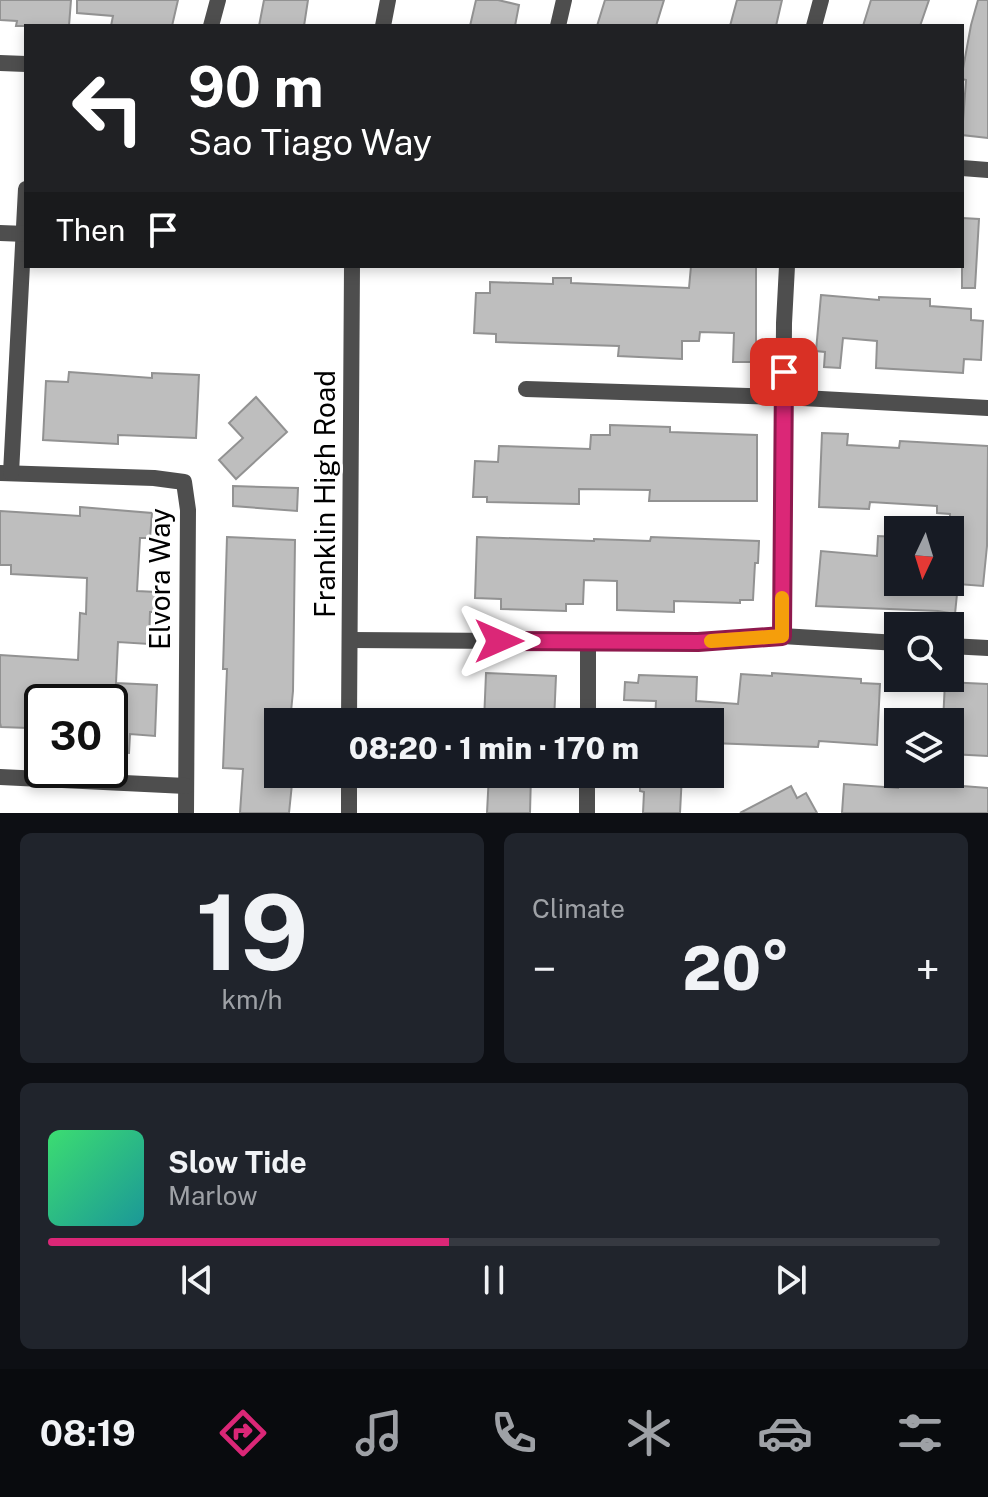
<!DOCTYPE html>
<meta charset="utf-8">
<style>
body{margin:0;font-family:"Public Sans",sans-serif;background:#20242c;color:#f1f3f6;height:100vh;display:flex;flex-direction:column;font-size:30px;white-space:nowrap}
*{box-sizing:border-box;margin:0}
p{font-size:26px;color:#9ea1a6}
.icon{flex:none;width:44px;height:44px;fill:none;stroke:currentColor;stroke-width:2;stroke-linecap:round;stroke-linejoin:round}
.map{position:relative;height:813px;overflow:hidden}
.drawer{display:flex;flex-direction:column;gap:20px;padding:20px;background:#0d0f14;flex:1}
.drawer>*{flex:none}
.guide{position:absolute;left:24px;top:24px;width:940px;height:244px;border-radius:0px;box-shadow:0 4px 12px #0003;background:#202124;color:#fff;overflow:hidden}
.needle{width:52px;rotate:184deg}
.controls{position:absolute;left:884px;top:516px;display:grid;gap:16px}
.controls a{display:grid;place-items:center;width:80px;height:80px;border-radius:0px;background:#171b24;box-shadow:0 4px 12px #0003;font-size:40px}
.speed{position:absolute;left:24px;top:684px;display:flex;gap:16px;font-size:40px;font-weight:700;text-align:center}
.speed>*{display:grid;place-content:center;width:104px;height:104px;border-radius:50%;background:#171b24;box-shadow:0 4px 12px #0003;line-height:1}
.speed .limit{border:4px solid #111;border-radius:12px;background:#fff;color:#111}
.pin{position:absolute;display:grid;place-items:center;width:68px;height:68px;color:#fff;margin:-34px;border-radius:16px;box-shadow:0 4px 12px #0006}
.me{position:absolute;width:88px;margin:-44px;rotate:90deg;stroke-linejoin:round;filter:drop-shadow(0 0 6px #0008)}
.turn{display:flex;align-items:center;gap:28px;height:168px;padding:0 32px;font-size:36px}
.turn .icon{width:104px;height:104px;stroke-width:2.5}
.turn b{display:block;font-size:56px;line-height:68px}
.then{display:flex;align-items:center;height:76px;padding:0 32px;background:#0003;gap:16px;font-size:30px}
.big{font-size:60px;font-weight:800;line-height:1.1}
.drawer .card{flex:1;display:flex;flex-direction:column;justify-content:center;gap:12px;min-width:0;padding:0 28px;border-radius:12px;background:#20242c}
.drawer .dial{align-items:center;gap:0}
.dial b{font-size:104px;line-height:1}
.song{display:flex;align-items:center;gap:24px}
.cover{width:96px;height:96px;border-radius:12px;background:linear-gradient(135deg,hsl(140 70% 55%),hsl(180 70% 35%))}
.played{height:8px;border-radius:4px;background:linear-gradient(90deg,#db2777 45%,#363941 45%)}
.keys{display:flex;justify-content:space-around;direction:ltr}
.heat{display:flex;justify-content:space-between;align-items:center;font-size:44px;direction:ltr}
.drawer .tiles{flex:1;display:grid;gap:20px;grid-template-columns:1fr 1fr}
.card:last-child{grid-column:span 2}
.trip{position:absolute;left:264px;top:708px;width:460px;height:80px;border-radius:0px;background:#171b24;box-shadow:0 4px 12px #0003;font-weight:800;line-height:80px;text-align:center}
.tabs{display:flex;height:128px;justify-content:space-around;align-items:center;background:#090b0e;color:#9ea1a6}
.tabs .icon{width:56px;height:56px}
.tabs .active{color:#db2777}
.tabs b{font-size:36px;color:#f1f3f6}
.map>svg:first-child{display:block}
.building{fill:#bebebe;stroke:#929292;stroke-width:2}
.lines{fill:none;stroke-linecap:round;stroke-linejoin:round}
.minor{stroke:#4e4e4e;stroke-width:16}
.tertiary{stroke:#4e4e4e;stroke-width:16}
.route-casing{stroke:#8e194d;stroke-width:20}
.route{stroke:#db2777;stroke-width:14}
.slow{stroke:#f59e0b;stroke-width:14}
.labels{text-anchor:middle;stroke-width:6;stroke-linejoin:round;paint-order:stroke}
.street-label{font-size:28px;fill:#000;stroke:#fff}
</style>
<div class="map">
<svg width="988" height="813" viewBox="0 0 988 813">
<rect width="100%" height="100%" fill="#fff"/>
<!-- building -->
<g class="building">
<path d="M 0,0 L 71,0 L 69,26 L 16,26 L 17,21 L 0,20 Z"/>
<path d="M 77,0 L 178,0 L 172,26 L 111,26 L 113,16 L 77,13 Z"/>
<path d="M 264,0 L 308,0 L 304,26 L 259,26 Z"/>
<path d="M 476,0 L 498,0 L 519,5 L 515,26 L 470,26 Z"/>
<path d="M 605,0 L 664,0 L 656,26 L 597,26 Z"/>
<path d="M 737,0 L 782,0 L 776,26 L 730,26 Z"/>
<path d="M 871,0 L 929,0 L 920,26 L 863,26 Z"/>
<path d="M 978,0 L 988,0 L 988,138 L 962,135 L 966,80 L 962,79 L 962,74 L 971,25 Z"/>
<path d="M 962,218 L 979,219 L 975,288 L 962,288 Z"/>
<path d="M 691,266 L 756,266 L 756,362 L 733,362 L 734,333 L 700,332 L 699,341 L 682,341 L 682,359 L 618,356 L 619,346 L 496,342 L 496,334 L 474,333 L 476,293 L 490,293 L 490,282 L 553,284 L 553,278 L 571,278 L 571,283 L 689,288 Z"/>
<path d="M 821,295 L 879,300 L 879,297 L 930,299 L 930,306 L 971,309 L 971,320 L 983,321 L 981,360 L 964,359 L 963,373 L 876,368 L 877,341 L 843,338 L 840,368 L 824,367 L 825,352 L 816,351 Z"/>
<path d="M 69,372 L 152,378 L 152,373 L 199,375 L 196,438 L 118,435 L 118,444 L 43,440 L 46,381 L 68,382 Z"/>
<path d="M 256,397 L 287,432 L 236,479 L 219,460 L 243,438 L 229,423 Z"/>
<path d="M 610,425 L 670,427 L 670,432 L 757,435 L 757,501 L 649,501 L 650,490 L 579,489 L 579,504 L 487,502 L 487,497 L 473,497 L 475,461 L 498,462 L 499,446 L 590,449 L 591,435 L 610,435 Z"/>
<path d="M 822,433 L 848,434 L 847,445 L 899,448 L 900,441 L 988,446 L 987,546 L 983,586 L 958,584 L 955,614 L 938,611 L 816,606 L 821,551 L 877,556 L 878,536 L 898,537 L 898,582 L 950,582 L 950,514 L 937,513 L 937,506 L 870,502 L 869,509 L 819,507 Z"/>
<path d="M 233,486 L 298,488 L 297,511 L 233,506 Z"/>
<path d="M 80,507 L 152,513 L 150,538 L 140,538 L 137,591 L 156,592 L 155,612 L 150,612 L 149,644 L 118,642 L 116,683 L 157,685 L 155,736 L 130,734 L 129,753 L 110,752 L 111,702 L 29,702 L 28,728 L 1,727 L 0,723 L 0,655 L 78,660 L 80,613 L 86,614 L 87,578 L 11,574 L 11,565 L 0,565 L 0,511 L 80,516 Z"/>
<path d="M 227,537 L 295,540 L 293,691 L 290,722 L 278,722 L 278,774 L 293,774 L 289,813 L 240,813 L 243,769 L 223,768 L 227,669 L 223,669 Z"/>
<path d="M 477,537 L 594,541 L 594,539 L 650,541 L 651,537 L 759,541 L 758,563 L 755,563 L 753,600 L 740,600 L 740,603 L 674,601 L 674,612 L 617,610 L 617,581 L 584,580 L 583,604 L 566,604 L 566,611 L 501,609 L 501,599 L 475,598 Z"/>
<path d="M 486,673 L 556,676 L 554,722 L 484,722 Z"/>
<path d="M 772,673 L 861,679 L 861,683 L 880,684 L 877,745 L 819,741 L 818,747 L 711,743 L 713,722 L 655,722 L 656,701 L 624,700 L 625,682 L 638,683 L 639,675 L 697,677 L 696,701 L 738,704 L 741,674 L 772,676 Z"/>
<path d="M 945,682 L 988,684 L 988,756 L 950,754 L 950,722 L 943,722 Z"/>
<path d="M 489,774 L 531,774 L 530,813 L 487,813 Z"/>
<path d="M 640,774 L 682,774 L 680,813 L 643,813 L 644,792 L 640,791 Z"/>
<path d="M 898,781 L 988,788 L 988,813 L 842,813 L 844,784 L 898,788 Z"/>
<path d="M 791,786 L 797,798 L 806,793 L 817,813 L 740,813 Z"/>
</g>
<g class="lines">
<!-- minor -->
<g class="minor">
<path d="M 211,26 L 218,0"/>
<path d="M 558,26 L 564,0"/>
<path d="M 814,26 L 821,0"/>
<path d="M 0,63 L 26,64"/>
<path d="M 962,168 L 988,170"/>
<path d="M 526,389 L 784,397 L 988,408"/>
<path d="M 0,473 L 154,478 L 184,482 L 188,510 L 186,813"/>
<path d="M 11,473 L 26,189"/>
<path d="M 782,636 L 784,323 L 787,266"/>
<path d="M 350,640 L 698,642 L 782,636 L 898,643"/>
<path d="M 950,646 L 988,648"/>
<path d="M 588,722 L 588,641"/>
<path d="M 0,777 L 186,786"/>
<path d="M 587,813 L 587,774"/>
</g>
<!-- tertiary -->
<g class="tertiary">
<path d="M 383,26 L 388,0"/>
<path d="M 0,233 L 26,234"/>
<path d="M 349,722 L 352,266"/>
<path d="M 349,813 L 349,774"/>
</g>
</g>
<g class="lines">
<!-- route casing -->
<g class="route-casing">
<path id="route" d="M 499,641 L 698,642 L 782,636 L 784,372"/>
</g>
<!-- route -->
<use href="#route" class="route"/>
<!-- slow -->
<path class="slow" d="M 711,641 L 782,636 L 782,598"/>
</g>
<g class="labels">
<!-- street labels -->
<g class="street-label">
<text transform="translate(325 494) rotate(-90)" y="10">Franklin High Road</text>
<text transform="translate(160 579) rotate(-90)" y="10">Elvora Way</text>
</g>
</g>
</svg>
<div class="controls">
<a><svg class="needle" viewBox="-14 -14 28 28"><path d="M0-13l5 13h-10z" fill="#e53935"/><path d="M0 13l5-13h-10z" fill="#9ea1a6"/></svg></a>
<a><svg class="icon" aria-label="search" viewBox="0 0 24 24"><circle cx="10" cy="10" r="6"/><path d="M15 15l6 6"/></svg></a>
<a><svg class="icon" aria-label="layers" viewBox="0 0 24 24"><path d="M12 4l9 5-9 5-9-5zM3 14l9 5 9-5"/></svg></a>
</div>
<div class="speed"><div class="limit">30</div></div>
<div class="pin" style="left:784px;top:372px;background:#d93025"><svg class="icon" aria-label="arrive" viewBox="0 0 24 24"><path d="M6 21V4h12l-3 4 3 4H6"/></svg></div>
<svg class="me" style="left:499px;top:641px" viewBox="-20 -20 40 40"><path d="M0-17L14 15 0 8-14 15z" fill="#db2777" stroke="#fff" stroke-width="4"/></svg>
<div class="trip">08:20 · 1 min · 170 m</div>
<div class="guide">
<div class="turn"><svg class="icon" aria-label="left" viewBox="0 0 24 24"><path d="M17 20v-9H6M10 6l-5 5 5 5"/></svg><div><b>90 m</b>Sao Tiago Way</div></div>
<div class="then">Then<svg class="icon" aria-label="arrive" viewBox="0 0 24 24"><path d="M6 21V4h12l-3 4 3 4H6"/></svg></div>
</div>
</div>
<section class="drawer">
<div class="tiles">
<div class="card dial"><b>19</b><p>km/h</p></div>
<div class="card"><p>Climate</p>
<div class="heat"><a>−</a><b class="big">20°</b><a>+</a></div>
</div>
<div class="card">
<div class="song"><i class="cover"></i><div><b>Slow Tide</b><p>Marlow</p></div></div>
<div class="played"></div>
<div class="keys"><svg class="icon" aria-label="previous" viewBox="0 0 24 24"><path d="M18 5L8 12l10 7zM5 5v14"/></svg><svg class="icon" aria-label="pause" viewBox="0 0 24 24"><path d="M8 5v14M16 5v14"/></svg><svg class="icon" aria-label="next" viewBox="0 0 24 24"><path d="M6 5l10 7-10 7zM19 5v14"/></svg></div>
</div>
</div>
</section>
<nav class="tabs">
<b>08:19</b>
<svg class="icon active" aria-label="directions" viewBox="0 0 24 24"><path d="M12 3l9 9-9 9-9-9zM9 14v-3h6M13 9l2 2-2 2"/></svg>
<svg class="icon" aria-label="music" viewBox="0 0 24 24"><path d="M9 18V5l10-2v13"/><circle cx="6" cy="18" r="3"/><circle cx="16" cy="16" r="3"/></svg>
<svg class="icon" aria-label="phone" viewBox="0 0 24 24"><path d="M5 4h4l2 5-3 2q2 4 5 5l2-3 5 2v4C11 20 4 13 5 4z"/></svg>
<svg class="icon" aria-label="climate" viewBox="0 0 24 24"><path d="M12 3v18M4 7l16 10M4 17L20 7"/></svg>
<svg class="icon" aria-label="car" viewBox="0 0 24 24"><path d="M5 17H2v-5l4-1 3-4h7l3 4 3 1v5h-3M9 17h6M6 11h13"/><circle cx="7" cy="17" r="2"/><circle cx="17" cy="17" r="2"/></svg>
<svg class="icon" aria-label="filters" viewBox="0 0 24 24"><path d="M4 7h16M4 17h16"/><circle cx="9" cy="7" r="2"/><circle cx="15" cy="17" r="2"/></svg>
</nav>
